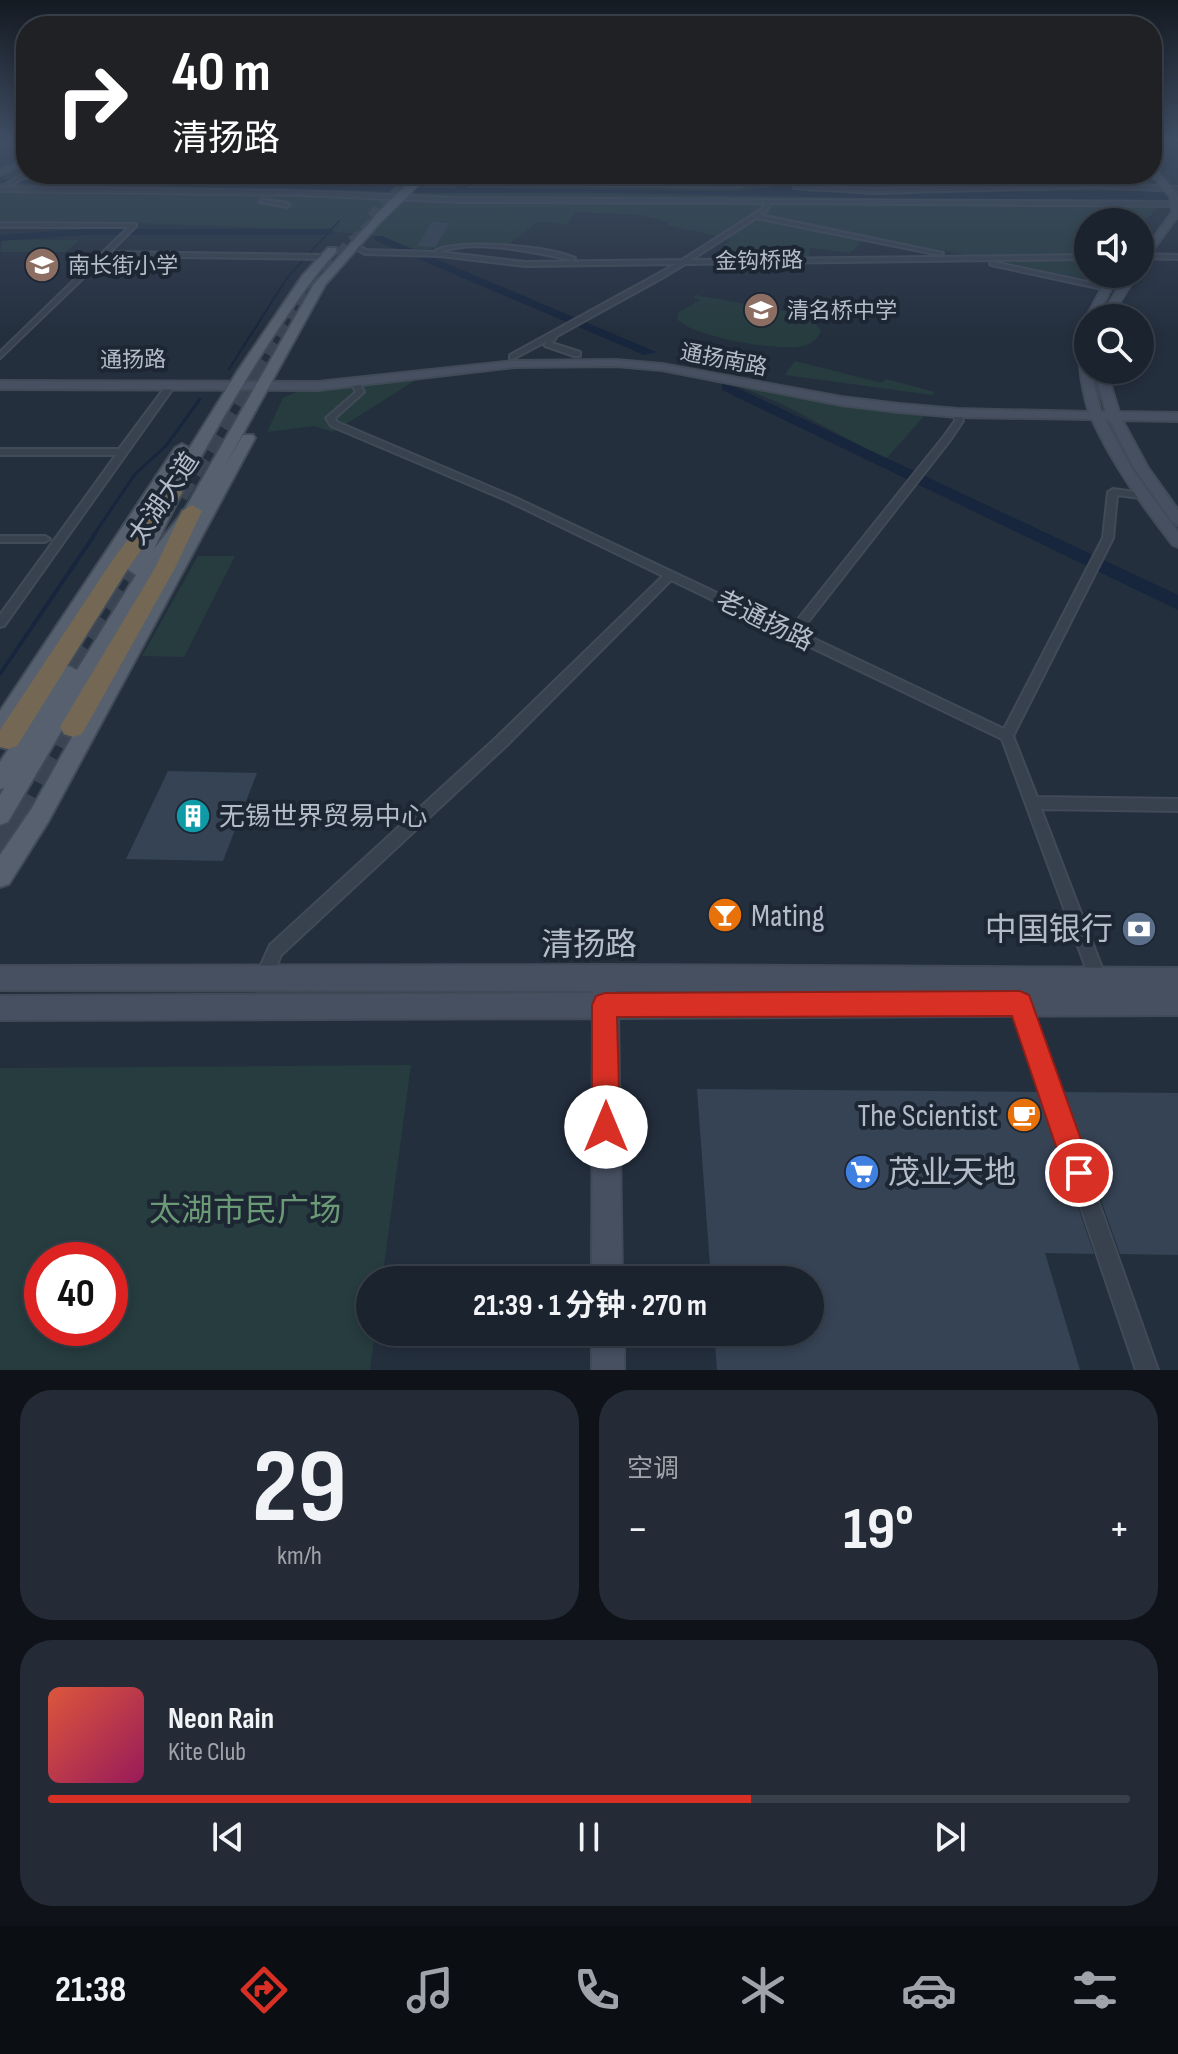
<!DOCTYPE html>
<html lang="zh">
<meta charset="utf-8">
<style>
body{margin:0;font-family:"Sofia Sans Condensed","Noto Sans SC",sans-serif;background:#242b36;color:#f1f3f6;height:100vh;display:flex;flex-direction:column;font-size:30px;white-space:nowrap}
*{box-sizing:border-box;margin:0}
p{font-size:26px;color:#a0a4aa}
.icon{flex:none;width:44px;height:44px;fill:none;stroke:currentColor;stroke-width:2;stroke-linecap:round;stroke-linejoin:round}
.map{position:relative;height:1370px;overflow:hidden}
.side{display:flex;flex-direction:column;gap:20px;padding:20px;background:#0f1319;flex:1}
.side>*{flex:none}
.hud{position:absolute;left:16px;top:16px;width:1146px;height:168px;border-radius:32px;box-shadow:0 4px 12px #0003,0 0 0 2px #39404a;background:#202124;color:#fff;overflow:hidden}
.fabs{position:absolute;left:1074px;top:208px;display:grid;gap:16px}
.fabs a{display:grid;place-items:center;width:80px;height:80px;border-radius:50%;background:#1b232e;box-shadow:0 4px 12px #0003,0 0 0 2px #39404a;font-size:40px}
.speed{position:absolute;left:24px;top:1242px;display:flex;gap:16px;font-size:40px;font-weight:700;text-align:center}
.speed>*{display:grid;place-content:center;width:104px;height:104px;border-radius:50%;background:#1b232e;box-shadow:0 4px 12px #0003,0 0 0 2px #39404a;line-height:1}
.speed .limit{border:12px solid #d22;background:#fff;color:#111}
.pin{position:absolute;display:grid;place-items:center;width:68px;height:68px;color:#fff;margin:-34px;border:4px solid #fff;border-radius:50%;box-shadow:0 2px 8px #0007}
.me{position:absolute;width:88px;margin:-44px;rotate:0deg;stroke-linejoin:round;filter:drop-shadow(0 0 6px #0008)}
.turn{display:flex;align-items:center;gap:28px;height:168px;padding:0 24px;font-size:36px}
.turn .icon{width:104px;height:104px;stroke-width:2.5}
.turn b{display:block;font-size:56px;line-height:68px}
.big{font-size:60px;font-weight:700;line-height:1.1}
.side .card{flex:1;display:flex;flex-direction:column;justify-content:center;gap:12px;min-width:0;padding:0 28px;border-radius:32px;background:#242b36}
.side .dial{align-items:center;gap:0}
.dial b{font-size:104px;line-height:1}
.song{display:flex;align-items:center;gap:24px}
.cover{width:96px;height:96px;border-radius:12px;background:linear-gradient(135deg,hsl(10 70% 55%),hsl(330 70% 35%))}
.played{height:8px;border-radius:4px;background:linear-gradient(90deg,#d93025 65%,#39404a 65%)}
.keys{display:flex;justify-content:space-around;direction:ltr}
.heat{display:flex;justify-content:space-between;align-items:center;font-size:44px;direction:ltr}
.side .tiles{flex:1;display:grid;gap:20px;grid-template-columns:1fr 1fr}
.card:last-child{grid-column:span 2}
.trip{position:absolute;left:356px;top:1266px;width:468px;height:80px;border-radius:40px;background:#1b232e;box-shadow:0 4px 12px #0003,0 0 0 2px #39404a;font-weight:700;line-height:80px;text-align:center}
.tab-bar{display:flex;height:128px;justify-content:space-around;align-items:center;background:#0b0e12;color:#a0a4aa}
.tab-bar .icon{width:56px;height:56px}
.tab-bar .active{color:#d93025}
.tab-bar b{font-size:36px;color:#f1f3f6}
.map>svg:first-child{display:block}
.green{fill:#263c3f;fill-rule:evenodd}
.water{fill:#17263c}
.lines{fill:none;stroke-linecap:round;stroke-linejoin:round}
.stream-far2{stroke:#17263c;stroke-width:2}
.stream-far1{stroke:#17263c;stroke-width:3}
.stream{stroke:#17263c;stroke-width:4}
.river{fill:#17263c;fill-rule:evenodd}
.building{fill:#364354}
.highway-tunnel-far4{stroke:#3a4453;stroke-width:11;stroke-dasharray:11 5;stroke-linecap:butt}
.highway-tunnel-far3{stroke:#3a4453;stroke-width:14;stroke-dasharray:14 7;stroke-linecap:butt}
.highway-tunnel-far2{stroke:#3a4453;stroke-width:18;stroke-dasharray:18 9;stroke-linecap:butt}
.highway-tunnel-far1{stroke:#3a4453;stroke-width:23;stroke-dasharray:23 11;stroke-linecap:butt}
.highway-tunnel{stroke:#3a4453;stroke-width:29;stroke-dasharray:29 15;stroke-linecap:butt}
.street-casing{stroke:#414a57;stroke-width:4}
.secondary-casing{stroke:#414a57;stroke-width:4}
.primary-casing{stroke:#414a57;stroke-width:4}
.highway-casing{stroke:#434c59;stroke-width:4}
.street{fill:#38414e;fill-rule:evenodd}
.secondary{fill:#465061;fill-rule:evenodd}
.primary{fill:#56606e;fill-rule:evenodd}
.highway{fill:#746855;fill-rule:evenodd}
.secondary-bridge-casing{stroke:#414a57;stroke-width:10;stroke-linecap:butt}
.primary-bridge-casing{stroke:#414a57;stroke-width:11;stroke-linecap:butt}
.secondary-bridge{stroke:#465061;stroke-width:8}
.primary-bridge{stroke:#56606e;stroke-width:9}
.route{fill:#d93025;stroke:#8d1f18;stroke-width:2}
.labels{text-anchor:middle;stroke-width:8;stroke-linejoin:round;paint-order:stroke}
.far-street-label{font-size:22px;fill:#b4bcc9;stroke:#1d2633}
.far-poi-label{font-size:22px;fill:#b4bcc9;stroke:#1d2633;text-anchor:start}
.street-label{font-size:26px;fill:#b4bcc9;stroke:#1d2633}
.poi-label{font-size:26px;fill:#b4bcc9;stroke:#1d2633;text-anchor:start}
.near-poi-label{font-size:32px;fill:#b4bcc9;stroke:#1d2633;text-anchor:start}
.near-street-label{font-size:32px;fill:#b4bcc9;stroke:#1d2633}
.near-park-label{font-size:32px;fill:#6b9a76;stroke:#1d2633}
</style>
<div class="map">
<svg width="1178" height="1370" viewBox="0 0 1178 1370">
<rect width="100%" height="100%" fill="#242f3e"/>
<!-- green -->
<g class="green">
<path d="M 26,166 L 26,174 L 1139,174 L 1146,181 L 1158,207 L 1140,225 L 1140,222 L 1088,222 L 1088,274 L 1093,274 L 1088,279 L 868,236 L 850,253 L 810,248 L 808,257 L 715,257 L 730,239 L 666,225 L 669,222 L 638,215 L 575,212 L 568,224 L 538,222 L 509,244 L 489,247 L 455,244 L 425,250 L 407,248 L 380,237 L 320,230 L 137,223 L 0,223 L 0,179 Z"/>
<path d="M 3,240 L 80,240 L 65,252 L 0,252 Z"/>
<path d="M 696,295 L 833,320 L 831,324 L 814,321 L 821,331 C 817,339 812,344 803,346 C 780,352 692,337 677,319 L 678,313 L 700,300 L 693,298 Z"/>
<path d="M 795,361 L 882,383 L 886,379 L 935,392 L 932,395 L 785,375 Z"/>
<path d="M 416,380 L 333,432 L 314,426 L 267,432 L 283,398 L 301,390 Z"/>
<path d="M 736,385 L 837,404 L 925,415 L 886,459 L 782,404 Z"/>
<path d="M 198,556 L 235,556 L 184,657 L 142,656 Z"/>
<path d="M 411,1065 L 382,1280 L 370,1280 L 370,1332 L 375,1332 L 370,1370 L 0,1370 L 0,1068 ZM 42,1260 L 110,1260 L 110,1328 L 42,1328 Z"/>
</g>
<!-- water -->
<path class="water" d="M 49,174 L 55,174 L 47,180 L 365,185 L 374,174 L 378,174 L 369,185 L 456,189 L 467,174 L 475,174 L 466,188 L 733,191 L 769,188 L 786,174 L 803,174 L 793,183 L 793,187 L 809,192 L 1178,191 L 1178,201 C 984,202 790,196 596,193 C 525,192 454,195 383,192 L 378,195 L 377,191 L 0,183 L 0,179 L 40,180 Z"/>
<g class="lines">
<!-- stream-far2 -->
<path class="stream-far2" d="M 229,369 L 287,278 L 339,221"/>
<!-- stream-far1 -->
<path class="stream-far1" d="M 93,536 L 135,474 L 166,446 L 200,399"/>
<!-- stream -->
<path class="stream" d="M 0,674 L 95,534"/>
<!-- river -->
<g class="river">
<path d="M 84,229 L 330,229 L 335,232 L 330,235 L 84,235 L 0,241 L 0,235 Z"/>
<path d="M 374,236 L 382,236 L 656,352 L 644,355 L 374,240 Z"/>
<path d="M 727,383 L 1178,595 L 1178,610 L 722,390 L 722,384 Z"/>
</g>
</g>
<!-- building -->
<g class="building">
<path d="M 432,222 L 450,223 L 435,247 L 417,246 Z"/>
<path d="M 168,771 L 257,773 L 223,861 L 126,859 Z"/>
<path d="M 697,1089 L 1039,1092 L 1094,1254 L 1045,1253 L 1080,1370 L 717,1370 L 714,1332 L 810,1332 L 810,1280 L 711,1280 Z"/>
<path d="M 1063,1092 L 1178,1093 L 1178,1255 L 1120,1254 Z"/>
</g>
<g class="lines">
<!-- highway-tunnel-far4 -->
<g class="highway-tunnel-far4">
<path d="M 371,217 L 415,174"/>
<path d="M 353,242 L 383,211"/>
</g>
<!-- highway-tunnel-far3 -->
<g class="highway-tunnel-far3">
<path d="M 301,307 L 319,277 L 355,240"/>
<path d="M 254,371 L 291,308"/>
</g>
<!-- highway-tunnel-far2 -->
<path class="highway-tunnel-far2" d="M 179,496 L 255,369"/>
<!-- highway-tunnel-far1 -->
<g class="highway-tunnel-far1">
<path d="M 50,693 L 148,543"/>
<path d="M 62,748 L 73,727"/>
</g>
<!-- highway-tunnel -->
<g class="highway-tunnel">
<path d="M 0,833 L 22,794"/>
<path d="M 0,862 L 63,746"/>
</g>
<!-- street casing -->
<g class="street-casing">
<g id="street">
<path d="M 13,141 L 20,141 L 0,149 L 0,146 Z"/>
<path d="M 23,174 L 736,183 L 772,176 L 775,178 L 736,187 L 24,178 L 6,187 L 299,191 L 459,198 L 1178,202 L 1178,206 L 771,203 L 766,211 L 760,215 L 943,253 L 940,255 L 756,218 L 691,260 L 1088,255 L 1088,259 L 685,264 L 662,278 L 557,336 L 552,343 L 580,352 L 580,356 L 574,356 L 545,346 L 545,342 L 513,359 L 510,359 L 510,355 L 676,264 L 525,266 L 440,256 L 365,254 L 356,249 L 354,242 L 358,242 L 361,247 L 366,250 L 436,252 L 436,250 C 465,239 547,246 575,258 L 572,260 C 535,253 477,238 440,252 L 525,262 L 682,260 L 762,209 L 765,203 L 459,202 L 299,195 L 0,191 L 0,187 L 6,187 L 4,185 Z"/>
<path d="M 807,174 L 813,174 L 801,186 L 874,189 L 1094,183 L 1178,187 L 1178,191 L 1094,187 L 874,193 L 794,188 L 794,186 Z"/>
<path d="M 262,199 L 287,203 L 290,205 L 287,207 L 260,202 Z"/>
<path d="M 0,223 L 136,224 L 136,226 L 110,252 L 325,255 L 328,257 L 325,259 L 106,256 L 0,358 L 0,352 L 129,227 L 0,227 Z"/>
<path d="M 1140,254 L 1178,255 L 1178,259 L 1140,258 Z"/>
<path d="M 993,262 L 1107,286 L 1110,288 L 1107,290 L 991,265 L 990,264 Z"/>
<path d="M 169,382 L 176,384 L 4,626 L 0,627 L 0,615 L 116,455 L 0,455 L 0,449 L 119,449 Z"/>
<path d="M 353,382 L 359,382 L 364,392 L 335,418 L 337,422 L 514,497 L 791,628 L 945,435 L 955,421 L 954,411 L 960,411 L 963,421 L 951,439 L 800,632 L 1004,729 L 1103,538 L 1108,492 L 1113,489 L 1143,493 L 1145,495 L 1140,498 L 1117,495 L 1113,538 L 1013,736 L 1037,797 L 1178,799 L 1178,811 L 1041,809 L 1107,981 L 1105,987 L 1099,989 L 1093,987 L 1002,739 L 671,580 L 507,745 L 281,955 L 269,984 L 263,986 L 257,984 L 255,978 L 270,945 L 497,737 L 663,576 L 508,501 L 331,426 L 326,418 L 356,392 L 352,384 Z"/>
<path d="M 0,536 L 45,536 L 50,539 L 45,542 L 0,542 Z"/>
<path d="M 1020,995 L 1026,997 L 1028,1003 L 1158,1370 L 1136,1370 L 1012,1003 L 1014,997 Z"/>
</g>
</g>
<!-- secondary casing -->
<g class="secondary-casing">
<g id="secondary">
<path d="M 26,159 L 26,164 L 0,175 L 0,170 Z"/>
<path d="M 1173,211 L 1178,211 L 1178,216 L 1140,267 L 1140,257 Z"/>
<path d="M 1114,274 L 1124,274 L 1111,289 L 1096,318 L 1087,320 L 1086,318 L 1102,288 Z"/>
<path d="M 1127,274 L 1137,274 L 1110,318 L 1100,318 Z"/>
<path d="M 1088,323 L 1088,370 L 1091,370 L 1101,412 L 1106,412 L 1094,370 L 1106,370 L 1119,412 L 1178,413 L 1178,421 L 1122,420 L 1148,468 L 1178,510 L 1178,525 L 1173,523 L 1134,468 L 1109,420 L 1105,419 L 1132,469 L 1178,532 L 1178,547 L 1173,545 C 1142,505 1113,465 1092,419 L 957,417 L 899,412 L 841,405 L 662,370 L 616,366 L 514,367 L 318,390 L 0,389 L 0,381 L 318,382 L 514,361 L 616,360 L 662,364 L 841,397 L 899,404 L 957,409 L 1089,412 C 1080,381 1077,357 1083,326 Z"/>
<path d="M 605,965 L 1178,968 L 1178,1015 L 618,1018 L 622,1280 L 592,1280 L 593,1018 L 0,1020 L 0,996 L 593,993 L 593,991 L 0,990 L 0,966 ZM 617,991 L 981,992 L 617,993 Z"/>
<rect x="592" y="1332" width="32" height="38"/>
</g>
</g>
<!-- primary casing -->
<g class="primary-casing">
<g id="primary">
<path d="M 376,216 L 384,218 L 325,285 L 224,468 L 243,435 L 253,435 L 255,438 L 48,822 L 9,884 L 0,887 L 0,855 L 32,808 L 197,515 L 155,572 L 8,822 L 0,825 L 0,795 L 4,788 L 0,789 L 0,762 L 62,668 L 69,666 L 77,670 L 136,575 L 127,569 L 174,473 L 237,372 L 303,275 L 328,248 L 336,248 L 336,252 C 309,281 289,313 267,346 C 225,412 187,479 154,549 L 185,509 L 314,284 Z"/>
<path d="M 182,444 L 189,448 L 7,734 L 0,736 L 0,711 L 175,448 Z"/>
</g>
</g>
<!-- highway casing -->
<g class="highway-casing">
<g id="highway">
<path d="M 173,487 L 182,493 L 129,567 L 17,746 L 8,749 L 0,747 L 0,730 L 114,558 L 166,489 Z"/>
<path d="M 192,505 L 202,511 L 175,568 L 82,734 L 73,737 L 64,734 L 60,727 L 64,720 L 155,568 L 182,511 Z"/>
</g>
</g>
<!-- street -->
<use href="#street" class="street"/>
<!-- secondary -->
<use href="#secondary" class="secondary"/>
<!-- primary -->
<use href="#primary" class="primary"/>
<!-- highway -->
<use href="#highway" class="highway"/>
<!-- secondary-bridge casing -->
<g class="secondary-bridge-casing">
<path id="secondary-bridge" d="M 1155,174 L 1173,195 L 1176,213"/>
</g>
<!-- primary-bridge casing -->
<g class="primary-bridge-casing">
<path id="primary-bridge" d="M 379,218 L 424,174"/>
</g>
<!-- secondary-bridge -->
<use href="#secondary-bridge" class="secondary-bridge"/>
<!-- primary-bridge -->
<use href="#primary-bridge" class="primary-bridge"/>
</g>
<!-- sky -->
<linearGradient id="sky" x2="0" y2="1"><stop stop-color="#141a22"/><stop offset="0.42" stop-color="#3f4d63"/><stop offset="1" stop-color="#3f4d63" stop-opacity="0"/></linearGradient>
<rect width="1178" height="333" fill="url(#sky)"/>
<!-- route -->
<path class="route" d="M 1020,991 L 1029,995 L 1032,1003 L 1093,1173 L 1089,1183 L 1079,1187 L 1069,1183 L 1065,1173 L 1012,1016 L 617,1017 L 620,1127 L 616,1137 L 606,1141 L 596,1137 L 592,1127 L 592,1005 L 596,996 L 605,993 Z"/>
<!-- icons -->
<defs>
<g id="school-disc" transform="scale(1.8)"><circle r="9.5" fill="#8d6e63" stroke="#1d2633"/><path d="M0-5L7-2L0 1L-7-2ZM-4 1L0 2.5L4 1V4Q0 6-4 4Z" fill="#fff"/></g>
<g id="building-disc" transform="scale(1.8)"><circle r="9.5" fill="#0f9aa8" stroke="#1d2633"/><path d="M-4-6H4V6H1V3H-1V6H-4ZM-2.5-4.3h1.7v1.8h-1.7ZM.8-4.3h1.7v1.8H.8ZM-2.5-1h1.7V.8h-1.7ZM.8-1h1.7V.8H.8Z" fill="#fff"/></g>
<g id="bar-disc" transform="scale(1.8)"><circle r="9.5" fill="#e8710a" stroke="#1d2633"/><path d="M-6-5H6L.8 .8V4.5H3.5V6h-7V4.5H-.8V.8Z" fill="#fff"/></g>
<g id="bank-disc" transform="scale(1.8)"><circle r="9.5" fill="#5c6f8a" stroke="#1d2633"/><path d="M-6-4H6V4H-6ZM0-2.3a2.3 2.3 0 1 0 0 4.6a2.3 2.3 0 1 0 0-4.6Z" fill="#fff"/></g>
<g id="cafe-disc" transform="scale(1.8)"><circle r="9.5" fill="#e8710a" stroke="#1d2633"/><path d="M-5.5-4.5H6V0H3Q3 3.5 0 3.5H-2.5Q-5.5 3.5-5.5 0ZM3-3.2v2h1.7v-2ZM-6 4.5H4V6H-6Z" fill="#fff"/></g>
<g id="supermarket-disc" transform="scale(1.8)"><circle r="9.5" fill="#3f7fe0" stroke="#1d2633"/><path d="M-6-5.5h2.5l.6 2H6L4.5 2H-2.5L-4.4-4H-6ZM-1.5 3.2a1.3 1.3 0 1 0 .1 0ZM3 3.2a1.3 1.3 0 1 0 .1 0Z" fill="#fff"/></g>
</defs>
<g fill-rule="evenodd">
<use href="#school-disc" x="42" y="265"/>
<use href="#school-disc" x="761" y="310"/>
<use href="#building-disc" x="193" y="816"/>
<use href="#bar-disc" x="725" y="915"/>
<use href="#bank-disc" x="1139" y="929"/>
<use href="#cafe-disc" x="1024" y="1115"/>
<use href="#supermarket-disc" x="862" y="1172"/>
</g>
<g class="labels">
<!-- far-street labels -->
<g class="far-street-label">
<text transform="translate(759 260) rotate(-1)" y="8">金钩桥路</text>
<text transform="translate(133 359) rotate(-1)" y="8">通扬路</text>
<text transform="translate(724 359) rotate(11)" y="8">通扬南路</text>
</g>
<!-- far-poi labels -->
<g class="far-poi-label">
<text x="68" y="273">南长街小学</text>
<text x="787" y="318">清名桥中学</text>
</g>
<!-- street labels -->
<g class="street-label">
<text transform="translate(163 498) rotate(-56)" y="9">太湖大道</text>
<text transform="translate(765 620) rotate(26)" y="9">老通扬路</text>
</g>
<!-- poi labels -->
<g class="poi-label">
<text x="219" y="825">无锡世界贸易中心</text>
</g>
<!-- near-poi labels -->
<g class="near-poi-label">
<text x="751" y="926">Mating</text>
<text x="1113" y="940" text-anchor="end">中国银行</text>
<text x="998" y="1126" text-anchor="end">The Scientist</text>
<text x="888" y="1183">茂业天地</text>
</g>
<!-- near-street labels -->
<g class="near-street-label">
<text x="589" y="955">清扬路</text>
</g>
<!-- near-park labels -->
<g class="near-park-label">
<text x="245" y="1221">太湖市民广场</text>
</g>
</g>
</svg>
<div class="fabs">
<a><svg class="icon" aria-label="sound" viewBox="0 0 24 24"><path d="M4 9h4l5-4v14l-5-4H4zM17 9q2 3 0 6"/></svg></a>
<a><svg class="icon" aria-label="search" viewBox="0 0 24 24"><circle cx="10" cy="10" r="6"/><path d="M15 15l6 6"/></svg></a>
</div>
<div class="speed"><div class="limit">40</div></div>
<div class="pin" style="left:1079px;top:1173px;background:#d93025"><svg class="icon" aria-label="arrive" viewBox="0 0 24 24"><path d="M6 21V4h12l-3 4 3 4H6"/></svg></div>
<svg class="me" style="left:606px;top:1127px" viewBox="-20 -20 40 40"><circle r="19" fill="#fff"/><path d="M0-13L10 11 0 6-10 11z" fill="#d93025"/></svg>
<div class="trip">21:39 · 1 分钟 · 270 m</div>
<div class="hud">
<div class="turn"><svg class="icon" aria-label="right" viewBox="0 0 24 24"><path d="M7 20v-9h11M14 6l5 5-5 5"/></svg><div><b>40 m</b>清扬路</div></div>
</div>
</div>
<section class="side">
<div class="tiles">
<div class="card dial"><b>29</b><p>km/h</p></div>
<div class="card"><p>空调</p>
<div class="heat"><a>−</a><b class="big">19°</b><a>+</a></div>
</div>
<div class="card">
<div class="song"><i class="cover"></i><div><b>Neon Rain</b><p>Kite Club</p></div></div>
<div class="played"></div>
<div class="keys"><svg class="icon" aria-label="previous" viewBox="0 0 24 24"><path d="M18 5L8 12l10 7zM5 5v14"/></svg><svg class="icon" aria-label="pause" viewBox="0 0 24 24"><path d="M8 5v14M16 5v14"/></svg><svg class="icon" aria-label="next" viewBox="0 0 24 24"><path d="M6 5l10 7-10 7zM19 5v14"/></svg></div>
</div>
</div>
</section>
<nav class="tab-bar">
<b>21:38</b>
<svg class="icon active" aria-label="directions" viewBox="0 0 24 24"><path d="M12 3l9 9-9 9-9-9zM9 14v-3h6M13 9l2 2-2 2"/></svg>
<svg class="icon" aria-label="music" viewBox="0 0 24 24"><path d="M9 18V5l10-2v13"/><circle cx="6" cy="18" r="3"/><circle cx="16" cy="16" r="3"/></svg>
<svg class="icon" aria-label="phone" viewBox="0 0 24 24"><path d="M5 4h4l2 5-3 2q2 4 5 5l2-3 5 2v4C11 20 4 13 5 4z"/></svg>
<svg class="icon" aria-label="climate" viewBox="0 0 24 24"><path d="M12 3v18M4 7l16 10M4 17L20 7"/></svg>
<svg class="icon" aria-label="car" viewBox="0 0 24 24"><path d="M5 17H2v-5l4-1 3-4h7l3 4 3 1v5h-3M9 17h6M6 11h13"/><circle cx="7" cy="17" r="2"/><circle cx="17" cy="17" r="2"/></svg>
<svg class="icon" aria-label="filters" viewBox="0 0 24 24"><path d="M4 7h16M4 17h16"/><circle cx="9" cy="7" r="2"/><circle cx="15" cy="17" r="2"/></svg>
</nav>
